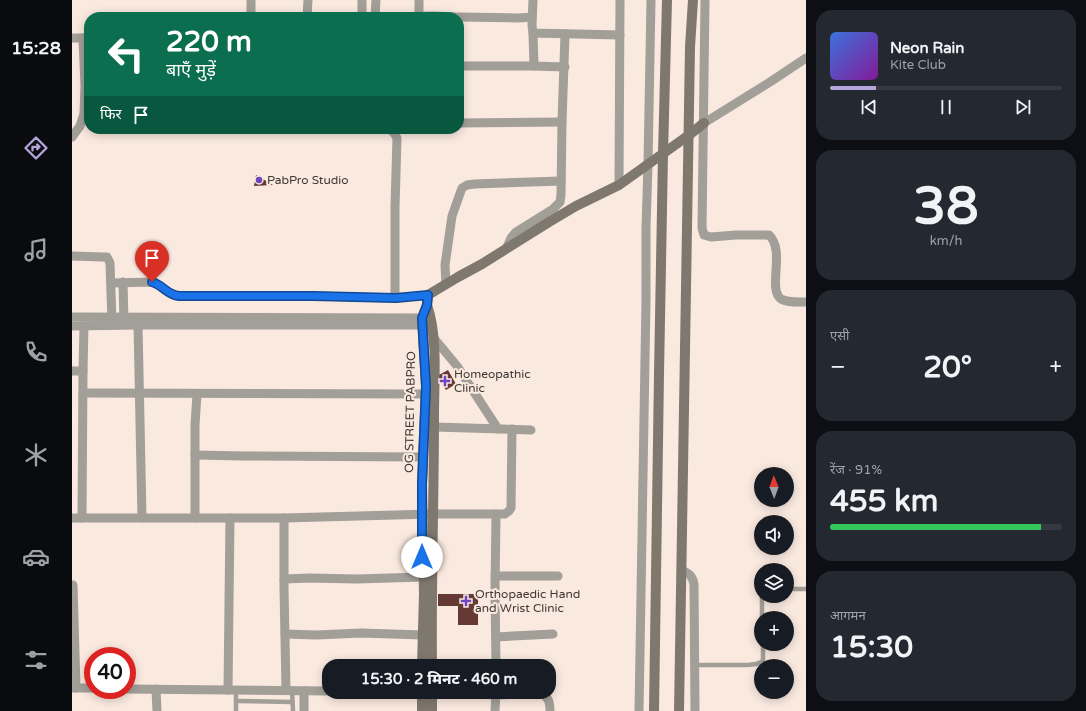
<!DOCTYPE html>
<html lang="hi">
<meta charset="utf-8">
<style>
body{margin:0;font-family:"Varela Round","Noto Sans Devanagari",sans-serif;background:#242831;color:#f1f3f6;height:100vh;display:flex;flex-direction:column;font-size:15px;white-space:nowrap}
*{box-sizing:border-box;margin:0}
p{font-size:13px;color:#9ea1a6}
.icon{flex:none;width:22px;height:22px;fill:none;stroke:currentColor;stroke-width:2;stroke-linecap:round;stroke-linejoin:round}
.map{position:relative;flex:1;overflow:hidden}
.details{display:flex;flex-direction:column;gap:10px;padding:10px;background:#0d0f14;width:280px}
.details>*{flex:none}
.banner{position:absolute;left:12px;top:12px;width:380px;height:122px;border-radius:16px;box-shadow:0 2px 10px #0003;background:#0b6e4f;color:#fff;overflow:hidden}
.needle{width:26px;rotate:359deg}
.buttons{position:absolute;left:682px;top:467px;display:grid;gap:8px}
.buttons a{display:grid;place-items:center;width:40px;height:40px;border-radius:50%;background:#171b24;box-shadow:0 2px 10px #0003;font-size:20px}
.speed{position:absolute;left:12px;top:647px;display:flex;gap:8px;font-size:20px;font-weight:700;text-align:center}
.speed>*{display:grid;place-content:center;width:52px;height:52px;border-radius:50%;background:#171b24;box-shadow:0 2px 10px #0003;line-height:1}
.speed .limit{border:6px solid #d22;background:#fff;color:#111}
.pin{position:absolute;display:grid;place-items:center;width:34px;height:34px;color:#fff;margin:-41px -17px;border-radius:50% 50% 50% 0;rotate:-45deg;box-shadow:0 0 4px #0007}
.pin .icon{rotate:45deg}
.me{position:absolute;width:44px;margin:-22px;rotate:0deg;stroke-linejoin:round;filter:drop-shadow(0 0 3px #0008)}
.turn{display:flex;align-items:center;gap:14px;height:84px;padding:0 16px;font-size:18px}
.turn .icon{width:52px;height:52px;stroke-width:2.5}
.turn b{display:block;font-size:28px;line-height:34px}
.then{display:flex;align-items:center;height:38px;padding:0 16px;background:#0003;gap:8px;font-size:15px}
.big{font-size:30px;font-weight:800;line-height:1.1}
.details .tile{flex:1;display:flex;flex-direction:column;justify-content:center;gap:6px;min-width:0;padding:0 14px;border-radius:16px;background:#242831}
.details .dial{align-items:center;gap:0}
.dial b{font-size:52px;line-height:1}
.song{display:flex;align-items:center;gap:12px}
.cover{width:48px;height:48px;border-radius:6px;background:linear-gradient(135deg,hsl(220 70% 55%),hsl(290 70% 35%))}
.played{height:4px;border-radius:2px;background:linear-gradient(90deg,#b6a5dd 20%,#363941 20%)}
.keys{display:flex;justify-content:space-around;direction:ltr}
.heat{display:flex;justify-content:space-between;align-items:center;font-size:22px;direction:ltr}
.charge{height:6px;border-radius:3px;background:linear-gradient(90deg,#34c759 91%,#363941 0)}
.trip{position:absolute;left:250px;top:659px;width:234px;height:40px;border-radius:16px;background:#171b24;box-shadow:0 2px 10px #0003;font-weight:800;line-height:40px;text-align:center}
main{display:flex;flex:1;min-height:0}
.tabs{display:flex;flex-direction:column;width:72px;justify-content:space-around;align-items:center;background:#090b0e;color:#9ea1a6}
.tabs .icon{width:28px;height:28px}
.tabs .on{color:#b6a5dd}
.tabs b{font-size:18px;color:#f1f3f6}
.map>svg:first-child{display:block}
.building{fill:#653a35}
.lines{fill:none;stroke-linecap:round;stroke-linejoin:round}
.lane{stroke:#a29e98;stroke-width:4.5}
.street{stroke:#a29e98;stroke-width:9}
.secondary{stroke:#7f786f;stroke-width:10}
.route-casing{stroke:#114b97;stroke-width:10}
.route{stroke:#1a73e8;stroke-width:7}
.poi-dot{fill:#6d45be;stroke:#fae9df;stroke-width:1.5}
.labels{text-anchor:middle;stroke-width:4;stroke-linejoin:round;paint-order:stroke}
.poi-label{font-size:12px;fill:#3f3834;stroke:#fae9df;text-anchor:start}
.street-label{font-size:12px;fill:#3f3834;stroke:#fae9df}
</style>
<main>
<nav class="tabs">
<b>15:28</b>
<svg class="icon on" aria-label="directions" viewBox="0 0 24 24"><path d="M12 3l9 9-9 9-9-9zM9 14v-3h6M13 9l2 2-2 2"/></svg>
<svg class="icon" aria-label="music" viewBox="0 0 24 24"><path d="M9 18V5l10-2v13"/><circle cx="6" cy="18" r="3"/><circle cx="16" cy="16" r="3"/></svg>
<svg class="icon" aria-label="phone" viewBox="0 0 24 24"><path d="M5 4h4l2 5-3 2q2 4 5 5l2-3 5 2v4C11 20 4 13 5 4z"/></svg>
<svg class="icon" aria-label="climate" viewBox="0 0 24 24"><path d="M12 3v18M4 7l16 10M4 17L20 7"/></svg>
<svg class="icon" aria-label="car" viewBox="0 0 24 24"><path d="M5 17H2v-5l4-1 3-4h7l3 4 3 1v5h-3M9 17h6M6 11h13"/><circle cx="7" cy="17" r="2"/><circle cx="17" cy="17" r="2"/></svg>
<svg class="icon" aria-label="filters" viewBox="0 0 24 24"><path d="M4 7h16M4 17h16"/><circle cx="9" cy="7" r="2"/><circle cx="15" cy="17" r="2"/></svg>
</nav>
<div class="map">
<svg width="734" height="711" viewBox="0 0 734 711">
<rect width="100%" height="100%" fill="#fae9df"/>
<!-- building -->
<g class="building">
<path d="M 184,175 L 201,185 L 182,186 Z"/>
<path d="M 376,370 L 384,384 L 374,390 L 365,376 Z"/>
<path d="M 366,594 L 406,594 L 406,625 L 386,625 L 386,606 L 366,606 Z"/>
</g>
<g class="lines">
<!-- lane -->
<g class="lane">
<path d="M 715,589 L 734,589"/>
<path d="M 690,596 L 690,618"/>
<path d="M 623,665 L 676,665 L 684,664 L 690,662 L 691,659 L 691,644"/>
<path d="M 220,690 L 221,711"/>
<path d="M 164,701 L 220,702"/>
<path d="M 164,711 L 164,690"/>
</g>
<!-- street -->
<g class="street">
<path d="M 461,0 L 460,25 L 461,33 L 548,35"/>
<path d="M 633,0 L 630,228 L 632,235 L 639,237 L 664,235 L 697,235 C 714,251 695,288 709,299 C 716,303 726,302 734,302"/>
<path d="M 179,17 L 179,0"/>
<path d="M 235,17 L 236,0"/>
<path d="M 290,17 L 290,0"/>
<path d="M 303,17 L 304,0"/>
<path d="M 319,17 L 362,16 L 384,17"/>
<path d="M 347,17 L 347,0"/>
<path d="M 387,17 L 447,18 L 460,17"/>
<path d="M 461,33 L 462,66"/>
<path d="M 0,38 L 17,38"/>
<path d="M 387,66 L 462,66 L 493,67"/>
<path d="M 387,123 L 490,122"/>
<path d="M 632,123 L 698,82 L 734,58"/>
<path d="M 318,129 L 322,133 L 325,138 L 323,207 L 323,298"/>
<path d="M 0,137 L 8,126 L 12,114 L 13,86 L 11,38"/>
<path d="M 547,185 L 548,0"/>
<path d="M 435,247 L 439,238 L 444,232 L 481,209 L 488,202 L 489,195 L 490,122 L 493,34"/>
<path d="M 0,256 L 30,257 L 35,257 L 38,263 L 40,322"/>
<path d="M 51,282 L 52,323"/>
<path d="M 39,283 L 79,282 C 91,285 95,295 107,296 L 241,296 L 323,298 L 356,295"/>
<path d="M 374,284 L 373,265 L 380,216 L 390,188 L 395,185 L 403,184 L 489,181"/>
<path d="M 0,317 L 350,318"/>
<path d="M 66,325 L 70,518"/>
<path d="M 0,326 L 66,325 L 351,325"/>
<path d="M 361,337 L 385,366 L 426,429"/>
<path d="M 0,371 L 11,371 L 12,326"/>
<path d="M 11,393 L 353,394"/>
<path d="M 362,427 L 459,430"/>
<path d="M 123,455 L 170,456 L 351,457"/>
<path d="M 0,518 L 212,518 L 361,514 L 433,514 L 437,511 L 439,508 L 440,429"/>
<path d="M 10,518 L 11,371"/>
<path d="M 123,518 L 123,425 L 125,394"/>
<path d="M 212,518 L 212,588 L 214,690"/>
<path d="M 610,570 C 617,574 620,575 622,584 L 623,711"/>
<path d="M 423,576 L 486,576"/>
<path d="M 212,579 L 238,578 L 285,579 L 351,577"/>
<path d="M 1,585 L 4,688"/>
<path d="M 213,634 L 245,635 L 289,633 L 351,635"/>
<path d="M 424,637 L 481,634"/>
<path d="M 424,666 L 423,591 L 424,514"/>
<path d="M 0,688 L 21,688"/>
<path d="M 55,689 L 257,691"/>
<path d="M 84,689 L 85,711"/>
<path d="M 156,690 L 158,518"/>
<path d="M 232,691 L 232,711"/>
<path d="M 355,692 L 424,695 L 469,693 C 477,697 478,703 478,711"/>
<path d="M 423,711 L 424,692"/>
<path d="M 567,711 L 574,301 L 574,228 L 576,164 L 579,0"/>
</g>
<!-- secondary -->
<g class="secondary">
<path d="M 355,305 C 366,337 362,379 362,414 C 362,498 359,582 360,666"/>
<path d="M 350,666 L 352,594 L 350,484 L 354,386 L 350,318 L 355,305 L 356,295 L 386,277 L 410,264 L 477,222 L 504,206 L 547,185 L 617,135 L 632,123"/>
<path d="M 350,692 L 350,711"/>
<path d="M 360,711 L 360,692"/>
<path d="M 582,711 L 587,374 L 591,154 L 595,0"/>
<path d="M 607,711 L 618,47 L 621,0"/>
</g>
</g>
<g class="lines">
<!-- route casing -->
<g class="route-casing">
<path id="route" d="M 80,282 C 91,285 95,295 107,296 L 241,296 L 324,298 L 356,295 L 355,305 L 350,318 L 354,386 L 350,484 L 350,557"/>
</g>
<!-- route -->
<use href="#route" class="route"/>
</g>
<!-- markers -->
<g class="poi-dot">
<circle cx="187" cy="180" r="4"/>
<path d="M371 375h4v4h4v4h-4v4h-4v-4h-4v-4h4z"/>
<path d="M392 595h4v4h4v4h-4v4h-4v-4h-4v-4h4z"/>
</g>
<g class="labels">
<!-- poi labels -->
<g class="poi-label">
<text x="195" y="184">PabPro Studio</text>
<text x="382" y="378">Homeopathic<tspan x="382" dy="14">Clinic</tspan></text>
<text x="403" y="598">Orthopaedic Hand<tspan x="403" dy="14">and Wrist Clinic</tspan></text>
</g>
<!-- street labels -->
<g class="street-label">
<text transform="translate(338 412) rotate(-89)" y="4">OG STREET PABPRO</text>
</g>
</g>
</svg>
<div class="buttons">
<a><svg class="needle" viewBox="-14 -14 28 28"><path d="M0-13l5 13h-10z" fill="#e53935"/><path d="M0 13l5-13h-10z" fill="#9ea1a6"/></svg></a>
<a><svg class="icon" aria-label="sound" viewBox="0 0 24 24"><path d="M4 9h4l5-4v14l-5-4H4zM17 9q2 3 0 6"/></svg></a>
<a><svg class="icon" aria-label="layers" viewBox="0 0 24 24"><path d="M12 4l9 5-9 5-9-5zM3 14l9 5 9-5"/></svg></a>
<a>+</a>
<a>−</a>
</div>
<div class="speed"><div class="limit">40</div></div>
<div class="pin" style="left:80px;top:282px;background:#d93025"><svg class="icon" aria-label="arrive" viewBox="0 0 24 24"><path d="M6 21V4h12l-3 4 3 4H6"/></svg></div>
<svg class="me" style="left:350px;top:557px" viewBox="-20 -20 40 40"><circle r="19" fill="#fff"/><path d="M0-13L10 11 0 6-10 11z" fill="#1a73e8"/></svg>
<div class="trip">15:30 · 2 मिनट · 460 m</div>
<div class="banner">
<div class="turn"><svg class="icon" aria-label="left" viewBox="0 0 24 24"><path d="M17 20v-9H6M10 6l-5 5 5 5"/></svg><div><b>220 m</b>बाएँ मुड़ें</div></div>
<div class="then">फिर<svg class="icon" aria-label="arrive" viewBox="0 0 24 24"><path d="M6 21V4h12l-3 4 3 4H6"/></svg></div>
</div>
</div>
<section class="details">
<div class="tile">
<div class="song"><i class="cover"></i><div><b>Neon Rain</b><p>Kite Club</p></div></div>
<div class="played"></div>
<div class="keys"><svg class="icon" aria-label="previous" viewBox="0 0 24 24"><path d="M18 5L8 12l10 7zM5 5v14"/></svg><svg class="icon" aria-label="pause" viewBox="0 0 24 24"><path d="M8 5v14M16 5v14"/></svg><svg class="icon" aria-label="next" viewBox="0 0 24 24"><path d="M6 5l10 7-10 7zM19 5v14"/></svg></div>
</div>
<div class="tile dial"><b>38</b><p>km/h</p></div>
<div class="tile"><p>एसी</p>
<div class="heat"><a>−</a><b class="big">20°</b><a>+</a></div>
</div>
<div class="tile"><p>रेंज · 91%</p><b class="big">455 km</b><div class="charge"></div></div>
<div class="tile"><p>आगमन</p><b class="big">15:30</b></div>
</section>
</main>
